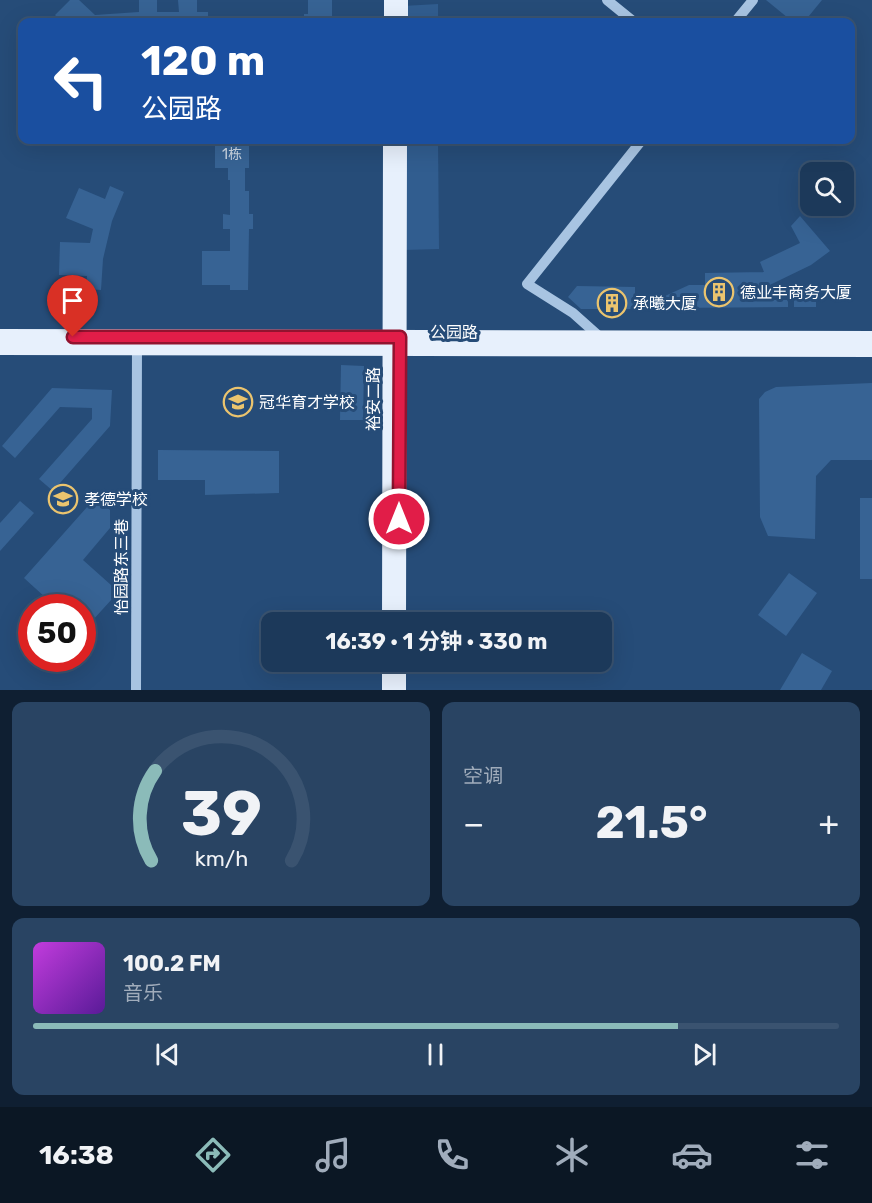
<!DOCTYPE html>
<html lang="zh">
<meta charset="utf-8">
<style>
body{margin:0;font-family:Rubik,"Noto Sans SC",sans-serif;background:#294463;color:#f1f3f6;height:100vh;display:flex;flex-direction:column;font-size:22px;white-space:nowrap}
*{box-sizing:border-box;margin:0}
p{font-size:20px;color:#a0acbb}
.icon{flex:none;width:33px;height:33px;fill:none;stroke:currentColor;stroke-width:2;stroke-linecap:round;stroke-linejoin:round}
.map{position:relative;height:690px;overflow:hidden}
.details{display:flex;flex-direction:column;gap:12px;padding:12px;background:#0f1f32;flex:1}
.details>*{flex:none}
.hud{position:absolute;left:18px;top:18px;width:837px;height:126px;border-radius:12px;box-shadow:0 6px 24px #0002,0 0 0 2px #3a5370;background:#1a4fa0;color:#fff;overflow:hidden}
.buttons{position:absolute;left:800px;top:162px;display:grid;gap:12px}
.buttons a{display:grid;place-items:center;width:54px;height:54px;border-radius:12px;background:#1c395a;box-shadow:0 6px 24px #0002,0 0 0 2px #3a5370;font-size:30px}
.speed{position:absolute;left:18px;top:594px;display:flex;gap:12px;font-size:30px;font-weight:700;text-align:center}
.speed>*{display:grid;place-content:center;width:78px;height:78px;border-radius:50%;background:#1c395a;box-shadow:0 6px 24px #0002,0 0 0 2px #3a5370;line-height:1}
.speed .limit{border:9px solid #d22;background:#fff;color:#111}
.pin{position:absolute;display:grid;place-items:center;width:51px;height:51px;color:#fff;margin:-62px -26px;border-radius:50% 50% 50% 0;rotate:-45deg;box-shadow:0 0 6px #0007}
.pin .icon{rotate:45deg}
.me{position:absolute;width:66px;margin:-33px;rotate:0deg;stroke-linejoin:round;filter:drop-shadow(0 0 4px #0008)}
.turn{display:flex;align-items:center;gap:21px;height:126px;padding:0 24px;font-size:27px}
.turn .icon{width:78px;height:78px;stroke-width:2.5}
.turn b{display:block;font-size:42px;line-height:51px}
.big{font-size:45px;font-weight:700;line-height:1.1}
.details .card{flex:1;display:flex;flex-direction:column;justify-content:center;gap:9px;min-width:0;padding:0 21px;border-radius:12px;background:#294463}
.details .dial{align-items:center;gap:0}
.dial svg{height:156px;overflow:visible;fill:none;stroke:#3a5370;stroke-width:7;stroke-linecap:round;text-anchor:middle}
.dial text{fill:#f1f3f6;stroke:none}
.song{display:flex;align-items:center;gap:18px}
.cover{width:72px;height:72px;border-radius:9px;background:linear-gradient(135deg,hsl(290 70% 55%),hsl(270 70% 35%))}
.played{height:6px;border-radius:3px;background:linear-gradient(90deg,#8bbbb9 80%,#3a5370 80%)}
.keys{display:flex;justify-content:space-around;direction:ltr}
.heat{display:flex;justify-content:space-between;align-items:center;font-size:33px;direction:ltr}
.details .tiles{flex:1;display:grid;gap:12px;grid-template-columns:1fr 1fr}
.card:last-child{grid-column:span 2}
.trip{position:absolute;left:261px;top:612px;width:351px;height:60px;border-radius:12px;background:#1c395a;box-shadow:0 6px 24px #0002,0 0 0 2px #3a5370;font-weight:700;line-height:60px;text-align:center}
.menu{display:flex;height:96px;justify-content:space-around;align-items:center;background:#0b1724;color:#a0acbb}
.menu .icon{width:42px;height:42px}
.menu .current{color:#8bbbb9}
.menu b{font-size:27px;color:#f1f3f6}
.map>svg:first-child{display:block}
.green{fill:#315d8f}
.building{fill:#376394}
.lines{fill:none;stroke-linecap:round;stroke-linejoin:round}
.minor{stroke:#a8c4e2;stroke-width:10}
.major{stroke:#e7f0fc;stroke-width:14}
.route-casing{stroke:#92132f;stroke-width:15}
.route{stroke:#e11d48;stroke-width:10}
.labels{text-anchor:middle;stroke-width:6;stroke-linejoin:round;paint-order:stroke}
.number-label{font-size:14px;fill:#cdd8e4}
.poi-label{font-size:16px;fill:#fff;stroke:#264c78;text-anchor:start}
.street-label{font-size:16px;fill:#fff;stroke:#264c78}
</style>
<div class="map">
<svg width="872" height="690" viewBox="0 0 872 690">
<rect width="100%" height="100%" fill="#264c78"/>
<!-- green -->
<g class="green">
<path d="M 438,4 L 438,22 L 403,22 L 403,6 Z"/>
<path d="M 404,140 L 438,140 L 439,249 L 404,250 Z"/>
</g>
<!-- building -->
<g class="building">
<path d="M 70,0 L 79,0 L 95,15 L 139,12 L 139,0 L 157,0 L 157,12 L 179,12 L 178,0 L 197,0 L 197,12 L 208,12 L 208,22 L 62,22 L 55,15 Z"/>
<path d="M 308,0 L 332,0 L 332,22 L 304,22 L 304,14 L 308,14 Z"/>
<path d="M 766,0 L 822,0 L 804,22 L 793,22 Z"/>
<path d="M 249,140 L 249,168 L 245,168 L 245,191 L 249,191 L 249,214 L 253,214 L 253,229 L 249,229 L 248,290 L 230,290 L 230,285 L 202,285 L 202,251 L 230,251 L 230,229 L 223,229 L 223,214 L 230,215 L 230,180 L 228,180 L 228,168 L 215,168 L 215,141 Z"/>
<path d="M 110,186 L 124,192 L 112,221 L 103,259 L 101,290 L 86,289 L 87,276 L 59,275 L 60,242 L 90,243 L 93,229 L 66,218 L 79,188 L 105,199 Z"/>
<path d="M 800,216 L 830,251 L 811,265 L 739,300 L 788,300 L 788,307 L 665,308 L 665,296 L 689,285 L 705,285 L 705,273 L 764,272 L 760,262 L 800,243 L 791,226 Z"/>
<path d="M 577,286 L 635,287 L 635,295 L 649,295 L 649,309 L 581,309 L 568,297 Z"/>
<rect x="794" y="288" width="22" height="19"/>
<path d="M 341,365 L 364,366 L 363,420 L 340,420 Z"/>
<path d="M 872,383 L 872,460 L 831,460 L 816,476 L 815,539 L 768,536 L 760,517 L 759,399 L 765,392 L 776,387 Z"/>
<path d="M 52,388 L 112,390 L 110,426 L 53,491 L 39,479 L 92,419 L 92,408 L 60,407 L 15,458 L 2,446 Z"/>
<path d="M 158,450 L 279,451 L 279,493 L 205,495 L 205,480 L 158,480 Z"/>
<path d="M 96,497 L 110,510 L 110,528 L 83,560 L 111,585 L 112,599 L 82,632 L 82,608 L 57,608 L 24,578 Z"/>
<rect x="860" y="498" width="12" height="81"/>
<path d="M 20,501 L 34,513 L 0,551 L 0,523 Z"/>
<path d="M 789,573 L 817,593 L 786,636 L 758,615 Z"/>
<path d="M 802,653 L 832,671 L 821,690 L 780,690 Z"/>
</g>
<g class="lines">
<!-- minor -->
<g class="minor">
<path d="M 607,0 L 634,22"/>
<path d="M 735,22 L 753,0"/>
<path d="M 601,338 L 573,313 L 527,284 L 642,140"/>
<path d="M 136,690 L 137,343"/>
</g>
<!-- major -->
<g class="major">
<path d="M 391,22 L 391,0"/>
<path d="M 401,22 L 401,0"/>
<path d="M 0,336 L 872,338"/>
<path d="M 0,348 L 872,350"/>
<path d="M 389,622 L 390,140"/>
<path d="M 399,622 L 400,140"/>
<path d="M 389,690 L 389,662"/>
<path d="M 399,690 L 399,662"/>
</g>
</g>
<g class="lines">
<!-- route casing -->
<g class="route-casing">
<path id="route" d="M 73,337 L 400,337 L 399,519"/>
</g>
<!-- route -->
<use href="#route" class="route"/>
</g>
<!-- icons -->
<defs>
<g id="building-ring" transform="scale(1.5)"><circle r="9.5" fill="#264c78" stroke="#ebc46e" stroke-width="1.5"/><path d="M-4-6H4V6H1V3H-1V6H-4ZM-2.5-4.3h1.7v1.8h-1.7ZM.8-4.3h1.7v1.8H.8ZM-2.5-1h1.7V.8h-1.7ZM.8-1h1.7V.8H.8Z" fill="#ebc46e"/></g>
<g id="school-ring" transform="scale(1.5)"><circle r="9.5" fill="#264c78" stroke="#ebc46e" stroke-width="1.5"/><path d="M0-5L7-2L0 1L-7-2ZM-4 1L0 2.5L4 1V4Q0 6-4 4Z" fill="#ebc46e"/></g>
</defs>
<g fill-rule="evenodd">
<use href="#building-ring" x="719" y="292"/>
<use href="#building-ring" x="612" y="303"/>
<use href="#school-ring" x="238" y="402"/>
<use href="#school-ring" x="63" y="499"/>
</g>
<g class="labels">
<!-- number labels -->
<g class="number-label">
<text x="232" y="159">1栋</text>
</g>
<!-- poi labels -->
<g class="poi-label">
<text x="740" y="298">德业丰商务大厦</text>
<text x="633" y="309">承曦大厦</text>
<text x="259" y="408">冠华育才学校</text>
<text x="84" y="505">孝德学校</text>
</g>
<!-- street labels -->
<g class="street-label">
<text x="454" y="338">公园路</text>
<text transform="translate(373 399) rotate(-90)" y="6">裕安二路</text>
<text transform="translate(121 567) rotate(-90)" y="6">怡园路东三巷</text>
</g>
</g>
</svg>
<div class="buttons">
<a><svg class="icon" aria-label="search" viewBox="0 0 24 24"><circle cx="10" cy="10" r="6"/><path d="M15 15l6 6"/></svg></a>
</div>
<div class="speed"><div class="limit">50</div></div>
<div class="pin" style="left:73px;top:337px;background:#d93025"><svg class="icon" aria-label="arrive" viewBox="0 0 24 24"><path d="M6 21V4h12l-3 4 3 4H6"/></svg></div>
<svg class="me" style="left:399px;top:519px" viewBox="-20 -20 40 40"><circle r="17" fill="#e11d48" stroke="#fff" stroke-width="3"/><path d="M0-11L8 9 0 5-8 9z" fill="#fff"/></svg>
<div class="trip">16:39 · 1 分钟 · 330 m</div>
<div class="hud">
<div class="turn"><svg class="icon" aria-label="left" viewBox="0 0 24 24"><path d="M17 20v-9H6M10 6l-5 5 5 5"/></svg><div><b>120 m</b>公园路</div></div>
</div>
</div>
<section class="details">
<div class="tiles">
<div class="card dial"><svg viewBox="0 0 100 80">
<path d="M14 69A42 42 0 1 1 86 69"/>
<path d="M14 69A42 42 0 0 1 16 23" stroke="#8bbbb9"/>
<text x="50" y="56" font-size="32" font-weight="700">39</text>
<text x="50" y="72" font-size="11">km/h</text>
</svg></div>
<div class="card"><p>空调</p>
<div class="heat"><a>−</a><b class="big">21.5°</b><a>+</a></div>
</div>
<div class="card">
<div class="song"><i class="cover"></i><div><b>100.2 FM</b><p>音乐</p></div></div>
<div class="played"></div>
<div class="keys"><svg class="icon" aria-label="previous" viewBox="0 0 24 24"><path d="M18 5L8 12l10 7zM5 5v14"/></svg><svg class="icon" aria-label="pause" viewBox="0 0 24 24"><path d="M8 5v14M16 5v14"/></svg><svg class="icon" aria-label="next" viewBox="0 0 24 24"><path d="M6 5l10 7-10 7zM19 5v14"/></svg></div>
</div>
</div>
</section>
<nav class="menu">
<b>16:38</b>
<svg class="icon current" aria-label="directions" viewBox="0 0 24 24"><path d="M12 3l9 9-9 9-9-9zM9 14v-3h6M13 9l2 2-2 2"/></svg>
<svg class="icon" aria-label="music" viewBox="0 0 24 24"><path d="M9 18V5l10-2v13"/><circle cx="6" cy="18" r="3"/><circle cx="16" cy="16" r="3"/></svg>
<svg class="icon" aria-label="phone" viewBox="0 0 24 24"><path d="M5 4h4l2 5-3 2q2 4 5 5l2-3 5 2v4C11 20 4 13 5 4z"/></svg>
<svg class="icon" aria-label="climate" viewBox="0 0 24 24"><path d="M12 3v18M4 7l16 10M4 17L20 7"/></svg>
<svg class="icon" aria-label="car" viewBox="0 0 24 24"><path d="M5 17H2v-5l4-1 3-4h7l3 4 3 1v5h-3M9 17h6M6 11h13"/><circle cx="7" cy="17" r="2"/><circle cx="17" cy="17" r="2"/></svg>
<svg class="icon" aria-label="filters" viewBox="0 0 24 24"><path d="M4 7h16M4 17h16"/><circle cx="9" cy="7" r="2"/><circle cx="15" cy="17" r="2"/></svg>
</nav>
